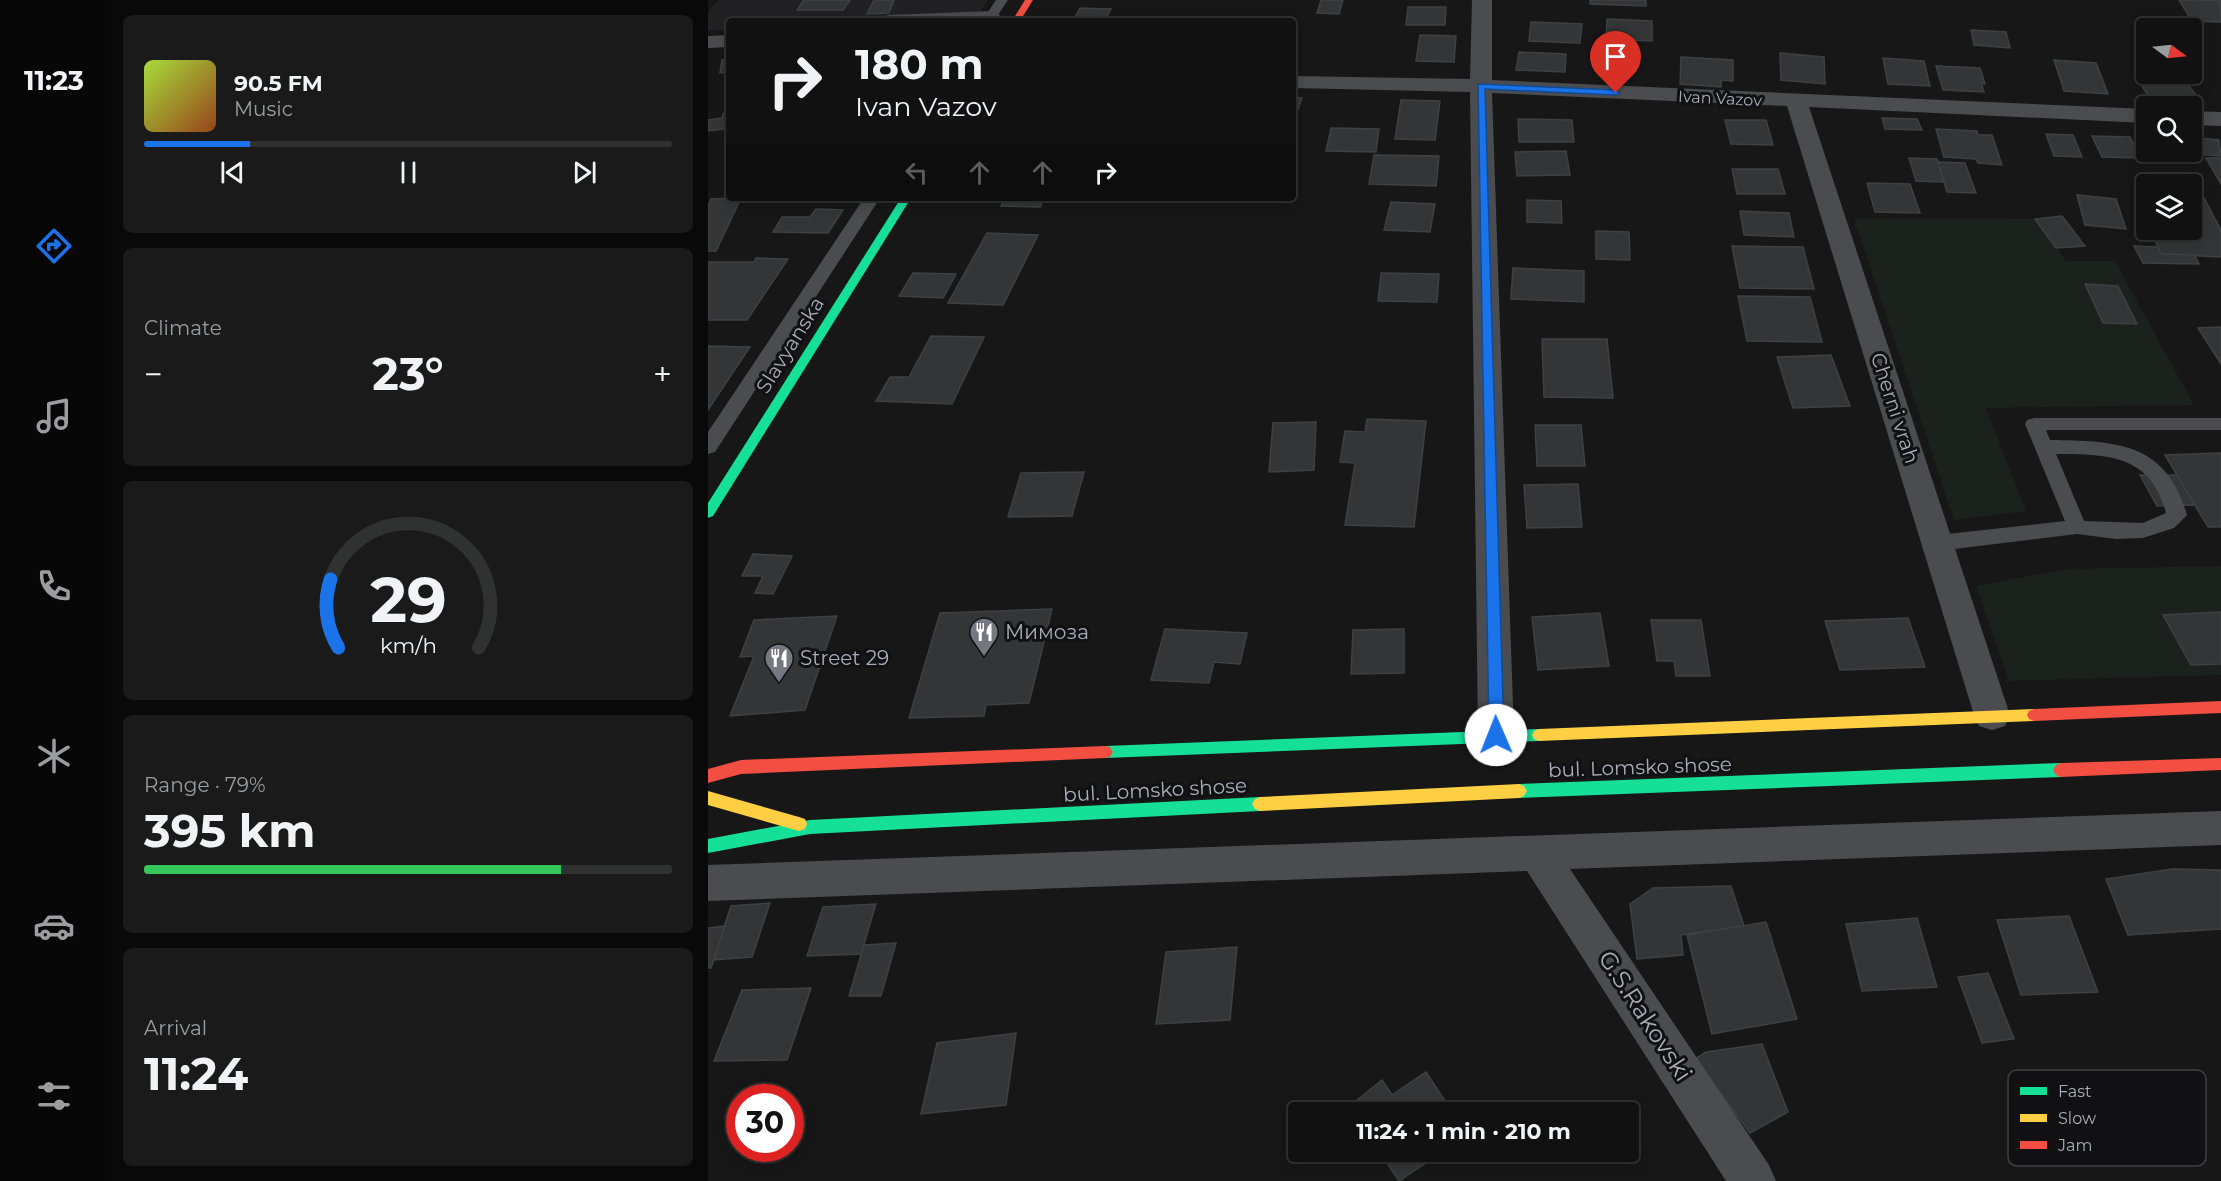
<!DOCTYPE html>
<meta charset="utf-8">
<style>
body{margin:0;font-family:Montserrat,sans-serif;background:#1a1a1a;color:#f1f3f6;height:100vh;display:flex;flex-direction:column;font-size:22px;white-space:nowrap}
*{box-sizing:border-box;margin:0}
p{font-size:20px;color:#9c9d9f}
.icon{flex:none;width:33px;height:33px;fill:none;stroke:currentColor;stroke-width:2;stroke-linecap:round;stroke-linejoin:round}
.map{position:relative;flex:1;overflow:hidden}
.details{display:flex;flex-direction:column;gap:15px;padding:15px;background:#090909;width:600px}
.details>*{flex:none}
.banner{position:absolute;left:18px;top:18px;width:570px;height:183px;border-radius:6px;box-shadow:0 3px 15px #0003,0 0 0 2px #303131;background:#111;color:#f1f3f6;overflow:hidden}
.needle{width:39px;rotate:105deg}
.tools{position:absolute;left:1428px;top:18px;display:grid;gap:12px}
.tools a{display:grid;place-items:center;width:66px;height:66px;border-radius:6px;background:#111;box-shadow:0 3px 15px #0003,0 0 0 2px #303131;font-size:30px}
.speed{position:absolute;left:18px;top:1084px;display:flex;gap:12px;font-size:30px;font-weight:700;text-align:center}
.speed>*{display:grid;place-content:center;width:78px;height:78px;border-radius:50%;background:#111;box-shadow:0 3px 15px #0003,0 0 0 2px #303131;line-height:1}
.speed .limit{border:9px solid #d22;background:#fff;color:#111}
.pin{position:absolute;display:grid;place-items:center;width:51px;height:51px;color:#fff;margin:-62px -26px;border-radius:50% 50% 50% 0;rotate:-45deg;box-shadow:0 0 6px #0007}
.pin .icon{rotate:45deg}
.me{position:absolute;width:66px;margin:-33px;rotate:359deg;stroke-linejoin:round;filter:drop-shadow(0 0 4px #0008)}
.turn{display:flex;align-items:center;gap:21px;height:126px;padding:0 30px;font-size:27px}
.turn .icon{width:78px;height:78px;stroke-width:2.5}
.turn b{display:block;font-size:42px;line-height:51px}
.lanes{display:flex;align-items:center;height:57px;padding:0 30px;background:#0003;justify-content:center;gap:30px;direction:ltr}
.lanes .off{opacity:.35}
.big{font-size:45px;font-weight:700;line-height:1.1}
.details .card{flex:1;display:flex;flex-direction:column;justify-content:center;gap:9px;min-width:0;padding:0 21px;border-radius:9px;background:#1a1a1a}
.details .dial{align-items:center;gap:0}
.dial svg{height:156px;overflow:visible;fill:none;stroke:#303131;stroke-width:7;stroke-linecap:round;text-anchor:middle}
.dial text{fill:#f1f3f6;stroke:none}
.song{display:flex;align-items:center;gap:18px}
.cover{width:72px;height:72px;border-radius:9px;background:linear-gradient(135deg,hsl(80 70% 55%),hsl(20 70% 35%))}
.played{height:6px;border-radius:3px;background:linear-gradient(90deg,#1a73e8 20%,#303131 20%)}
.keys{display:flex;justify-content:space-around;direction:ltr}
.heat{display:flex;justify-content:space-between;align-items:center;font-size:33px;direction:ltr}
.charge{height:9px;border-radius:4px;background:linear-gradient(90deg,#34c759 79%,#303131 0)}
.trip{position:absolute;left:580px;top:1102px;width:351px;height:60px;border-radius:6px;background:#111;box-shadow:0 3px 15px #0003,0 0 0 2px #303131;font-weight:700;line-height:60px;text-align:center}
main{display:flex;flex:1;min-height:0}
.tabs{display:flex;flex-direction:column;width:108px;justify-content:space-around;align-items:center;background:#070707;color:#9c9d9f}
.tabs .icon{width:42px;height:42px}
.tabs .current{color:#1a73e8}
.tabs b{font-size:27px;color:#f1f3f6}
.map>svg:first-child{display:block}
.built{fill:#212124}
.green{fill:#1b211c}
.building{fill:#343537;stroke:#3f4043;stroke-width:1.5}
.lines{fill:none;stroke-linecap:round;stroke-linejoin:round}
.lane{fill:#4b4c50;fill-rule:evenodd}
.street{fill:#4b4c50;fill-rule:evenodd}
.fast{fill:#16e098;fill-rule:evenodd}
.slow{fill:#ffcf43;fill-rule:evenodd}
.jam{fill:#f24e42;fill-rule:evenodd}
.route{fill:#1a73e8;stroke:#114b97;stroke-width:1.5}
.labels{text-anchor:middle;stroke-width:6;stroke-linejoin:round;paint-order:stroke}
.far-street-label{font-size:16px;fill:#a8adb8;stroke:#111113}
.street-label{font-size:20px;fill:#a8adb8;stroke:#111113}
.poi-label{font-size:20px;fill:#a8adb8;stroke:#111113;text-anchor:start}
.near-street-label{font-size:24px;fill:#a8adb8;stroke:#111113}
.key{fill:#111113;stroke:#3e4045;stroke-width:1.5}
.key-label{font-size:16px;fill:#a8adb8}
</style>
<main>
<nav class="tabs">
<b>11:23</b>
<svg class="icon current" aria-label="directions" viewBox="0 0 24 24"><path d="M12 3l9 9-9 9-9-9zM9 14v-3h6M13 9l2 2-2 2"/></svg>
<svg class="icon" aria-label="music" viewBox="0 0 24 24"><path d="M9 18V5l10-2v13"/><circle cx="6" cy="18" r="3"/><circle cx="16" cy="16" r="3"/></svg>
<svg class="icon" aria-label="phone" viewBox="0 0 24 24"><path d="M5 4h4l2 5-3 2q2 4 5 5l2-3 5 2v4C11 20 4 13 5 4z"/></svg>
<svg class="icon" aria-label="climate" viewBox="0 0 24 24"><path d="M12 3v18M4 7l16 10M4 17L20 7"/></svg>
<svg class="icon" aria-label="car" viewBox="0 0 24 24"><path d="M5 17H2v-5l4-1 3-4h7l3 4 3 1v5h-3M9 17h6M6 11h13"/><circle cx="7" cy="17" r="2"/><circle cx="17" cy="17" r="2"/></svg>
<svg class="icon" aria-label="filters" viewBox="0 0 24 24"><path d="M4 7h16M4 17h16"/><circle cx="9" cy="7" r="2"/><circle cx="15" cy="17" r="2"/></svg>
</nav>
<section class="details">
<div class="card">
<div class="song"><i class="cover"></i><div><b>90.5 FM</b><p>Music</p></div></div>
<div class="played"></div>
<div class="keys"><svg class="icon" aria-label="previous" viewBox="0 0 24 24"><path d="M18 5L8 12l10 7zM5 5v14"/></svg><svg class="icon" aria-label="pause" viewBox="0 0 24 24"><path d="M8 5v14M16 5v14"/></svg><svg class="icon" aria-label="next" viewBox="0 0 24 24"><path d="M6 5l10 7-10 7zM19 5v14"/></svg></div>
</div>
<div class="card"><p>Climate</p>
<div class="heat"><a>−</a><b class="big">23°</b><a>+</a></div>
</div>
<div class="card dial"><svg viewBox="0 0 100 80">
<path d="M14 69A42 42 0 1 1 86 69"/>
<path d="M14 69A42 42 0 0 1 10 34" stroke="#1a73e8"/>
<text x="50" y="56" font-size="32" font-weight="700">29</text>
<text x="50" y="72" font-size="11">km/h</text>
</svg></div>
<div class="card"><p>Range · 79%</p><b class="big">395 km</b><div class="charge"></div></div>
<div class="card"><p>Arrival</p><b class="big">11:24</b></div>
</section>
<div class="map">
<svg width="1513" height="1181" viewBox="0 0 1513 1181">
<rect width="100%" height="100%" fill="#171717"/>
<!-- built -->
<path class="built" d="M 10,0 L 280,0 L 269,17 L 203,21 L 21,21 L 21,30 L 0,31 L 0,12 Z"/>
<!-- green -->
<g class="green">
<path d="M 1146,218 L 1327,219 L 1358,261 L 1407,261 L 1486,405 L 1278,408 L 1318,511 L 1246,520 Z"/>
<path d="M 1513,566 L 1513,675 L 1301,681 L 1268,586 L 1358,569 Z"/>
</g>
<!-- building -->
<g class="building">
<path d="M 96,0 L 142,0 L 135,10 L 89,10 Z"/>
<path d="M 166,0 L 186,0 L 181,13 L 159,14 Z"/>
<path d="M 613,0 L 635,0 L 631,14 L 609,13 Z"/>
<path d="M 882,0 L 938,0 L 938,6 L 882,4 Z"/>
<path d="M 1471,0 L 1512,0 L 1513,22 L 1484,21 Z"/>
<path d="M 700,7 L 738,7 L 737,25 L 698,25 Z"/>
<path d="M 372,8 L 403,9 L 396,21 L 365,21 Z"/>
<path d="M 899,19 L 944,21 L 944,41 L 898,39 Z"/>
<path d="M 823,22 L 874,24 L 872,43 L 821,41 Z"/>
<path d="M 1263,30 L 1298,32 L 1302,48 L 1266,45 Z"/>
<path d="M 712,35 L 748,36 L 746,62 L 708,61 Z"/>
<path d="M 811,52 L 858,54 L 857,72 L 808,70 Z"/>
<path d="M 1072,53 L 1116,57 L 1117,84 L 1073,80 Z"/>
<path d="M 973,57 L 1025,60 L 1025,81 L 1013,80 L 1013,87 L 972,84 Z"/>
<path d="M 1175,58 L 1216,61 L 1222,86 L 1180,84 Z"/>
<path d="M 21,59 L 21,72 L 12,73 L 14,60 Z"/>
<path d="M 1346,60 L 1388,63 L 1400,94 L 1356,91 Z"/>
<path d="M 1228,66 L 1272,68 L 1277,84 L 1273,83 L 1276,92 L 1235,90 Z"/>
<path d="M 1439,74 L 1473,74 L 1489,97 L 1440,96 L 1429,78 L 1442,78 Z"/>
<path d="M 585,98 L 594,98 L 585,123 Z"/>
<path d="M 693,100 L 732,101 L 727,140 L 687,139 Z"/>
<path d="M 16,112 L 21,112 L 21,128 L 0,131 L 0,120 L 14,118 Z"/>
<path d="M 1174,118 L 1209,119 L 1214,130 L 1177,129 Z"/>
<path d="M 810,119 L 864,120 L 866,142 L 811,142 Z"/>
<path d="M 1017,120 L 1058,120 L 1065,145 L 1023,144 Z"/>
<path d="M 623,128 L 671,129 L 668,152 L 618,151 Z"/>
<path d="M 1228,129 L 1269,131 L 1270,135 L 1284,135 L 1294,165 L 1270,163 L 1268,159 L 1236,157 Z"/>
<path d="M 1484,130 L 1486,130 L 1490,138 L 1511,140 L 1513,156 L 1489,154 L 1484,143 Z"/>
<path d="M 1338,134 L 1365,135 L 1374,157 L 1346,156 Z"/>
<path d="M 1384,136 L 1422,137 L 1433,158 L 1394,157 Z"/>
<path d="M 858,151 L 862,175 L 809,176 L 807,152 Z"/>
<path d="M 666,155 L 731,156 L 728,186 L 661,184 Z"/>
<path d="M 1201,158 L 1229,159 L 1236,182 L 1208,181 Z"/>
<path d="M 1498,158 L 1513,158 L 1513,184 Z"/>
<path d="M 1230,162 L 1257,163 L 1268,193 L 1239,192 Z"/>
<path d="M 1024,169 L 1070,169 L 1077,194 L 1029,194 Z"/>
<path d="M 1443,178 L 1487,181 L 1513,230 L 1513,257 L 1453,254 L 1442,230 L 1484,230 L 1484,184 L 1446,184 Z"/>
<path d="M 1159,183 L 1202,184 L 1212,213 L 1167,212 Z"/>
<path d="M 1369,195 L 1408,199 L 1418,229 L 1377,225 Z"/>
<path d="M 1427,197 L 1438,198 L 1438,221 Z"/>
<path d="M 33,198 L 8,251 L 0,251 L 0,206 L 3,199 Z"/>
<path d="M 297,198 L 336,198 L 332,207 L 293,206 Z"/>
<path d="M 819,200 L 853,201 L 854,223 L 819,222 Z"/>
<path d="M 683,202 L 727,204 L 722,232 L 676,230 Z"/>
<path d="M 108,209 L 135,210 L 120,233 L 65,232 L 74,217 L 102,217 Z"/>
<path d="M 1032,211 L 1081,213 L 1086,237 L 1036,235 Z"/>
<path d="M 1354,216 L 1377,246 L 1348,248 L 1327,219 Z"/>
<path d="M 888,231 L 921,232 L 922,260 L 888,259 Z"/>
<path d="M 279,233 L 330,235 L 295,305 L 240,303 Z"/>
<path d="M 1024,246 L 1095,247 L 1106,289 L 1032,288 Z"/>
<path d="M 1426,246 L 1450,247 L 1453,254 L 1486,255 L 1491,264 L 1435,263 Z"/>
<path d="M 48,258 L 80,259 L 39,320 L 0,320 L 0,262 L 46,262 Z"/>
<path d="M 805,268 L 876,271 L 876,302 L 803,299 Z"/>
<path d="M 205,273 L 248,274 L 235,298 L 191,296 Z"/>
<path d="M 673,273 L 731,274 L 729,302 L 670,301 Z"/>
<path d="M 1377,284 L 1410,286 L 1429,324 L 1395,323 Z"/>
<path d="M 1030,296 L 1102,297 L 1114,342 L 1039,341 Z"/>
<path d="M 1513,327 L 1513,364 L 1490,328 Z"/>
<path d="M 223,336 L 276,337 L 244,404 L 168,401 L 182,377 L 201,377 Z"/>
<path d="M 834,339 L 899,339 L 905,398 L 836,397 Z"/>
<path d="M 0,346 L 42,347 L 0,410 Z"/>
<path d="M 1123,355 L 1142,406 L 1085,408 L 1069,357 Z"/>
<path d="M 659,419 L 718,421 L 706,527 L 637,525 L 647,463 L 632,462 L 637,431 L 657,432 Z"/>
<path d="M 608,422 L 606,470 L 561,472 L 565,423 Z"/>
<path d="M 827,425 L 873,425 L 877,466 L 829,466 Z"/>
<path d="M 1513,453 L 1513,527 L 1500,527 L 1457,455 Z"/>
<path d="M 376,472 L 364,516 L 300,517 L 313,473 Z"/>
<path d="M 1432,475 L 1469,475 L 1487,505 L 1449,506 Z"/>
<path d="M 870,484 L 874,527 L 819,528 L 816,485 Z"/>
<path d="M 45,554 L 84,556 L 65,594 L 47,593 L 55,576 L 34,576 Z"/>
<path d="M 344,609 L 321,703 L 278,705 L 276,716 L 201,718 L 232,613 Z"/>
<path d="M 1513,612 L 1513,664 L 1483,665 L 1455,615 Z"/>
<path d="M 892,613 L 901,666 L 830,670 L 824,617 Z"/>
<path d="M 129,616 L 97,710 L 22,716 L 46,656 L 32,657 L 46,620 Z"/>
<path d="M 1200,618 L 1217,667 L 1132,670 L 1117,621 Z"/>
<path d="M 943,620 L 993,620 L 1002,676 L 968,676 L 966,661 L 949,661 Z"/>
<path d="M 457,629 L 539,633 L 532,664 L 506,662 L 501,683 L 443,680 Z"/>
<path d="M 696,629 L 696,673 L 643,674 L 645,630 Z"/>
<path d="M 1464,869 L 1513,870 L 1513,929 L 1420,935 L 1398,879 Z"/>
<path d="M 1023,886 L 1036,926 L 973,935 L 975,955 L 929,959 L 922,904 L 945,888 Z"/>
<path d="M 62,903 L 44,957 L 5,960 L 23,906 Z"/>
<path d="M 168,904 L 153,954 L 99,956 L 115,907 Z"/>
<path d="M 1361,916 L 1390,992 L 1313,995 L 1289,920 Z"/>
<path d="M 1209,918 L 1229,987 L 1154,991 L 1138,924 Z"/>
<path d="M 1058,922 L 1089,1019 L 1004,1034 L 979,935 Z"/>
<path d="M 17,926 L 3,968 L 0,968 L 0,928 Z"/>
<path d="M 188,943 L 173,996 L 141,996 L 156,945 Z"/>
<path d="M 529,947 L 522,1020 L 448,1024 L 458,952 Z"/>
<path d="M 1280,973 L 1306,1039 L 1274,1043 L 1250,977 Z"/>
<path d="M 103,988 L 79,1060 L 6,1061 L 34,990 Z"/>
<path d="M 308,1033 L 298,1105 L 213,1114 L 229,1043 Z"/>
<path d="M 1054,1044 L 1080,1112 L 1042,1133 L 987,1059 L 998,1052 Z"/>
<path d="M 718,1072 L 745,1113 L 648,1113 L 643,1105 L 674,1080 L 684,1095 Z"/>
<path d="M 672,1152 L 734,1152 L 691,1181 Z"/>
</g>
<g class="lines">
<!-- lane -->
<g class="lane">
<path d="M 288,0 L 300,0 L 286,21 L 274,21 Z"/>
<path d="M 156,198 L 172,198 L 7,452 L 0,454 L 0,432 Z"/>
<path d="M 1326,418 L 1513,418 L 1513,430 L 1338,430 L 1342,440 C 1409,441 1458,442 1479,515 L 1466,528 L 1435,538 L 1408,539 L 1369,534 L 1230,551 L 1223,548 L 1220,543 L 1223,538 L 1230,535 L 1357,521 L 1317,424 L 1319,420 ZM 1348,454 C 1400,454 1443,455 1458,513 L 1435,523 L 1376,521 Z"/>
</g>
<!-- street -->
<g class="street">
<path d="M 764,0 L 784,0 L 784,80 L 1438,109 L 1438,123 L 1101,107 L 1302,715 L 1297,726 L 1284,730 L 1271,726 L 1266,715 L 1079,106 L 784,93 L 806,735 L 801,746 L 788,750 L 775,746 L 770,735 L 762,92 L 585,88 L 585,76 L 762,79 Z"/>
<path d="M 283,11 L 290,13 L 293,17 L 290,21 L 171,21 L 174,17 L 181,15 Z"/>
<path d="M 21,35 L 21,47 L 0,48 L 0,36 Z"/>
<path d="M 1484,111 L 1513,112 L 1513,126 L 1484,125 Z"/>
<path d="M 1513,811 L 1513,845 L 862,869 L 1061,1165 L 1068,1181 L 1018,1181 L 819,871 L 0,901 L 0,865 Z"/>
</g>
<!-- fast -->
<g class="fast">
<path d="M 193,198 L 203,198 L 5,516 L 0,518 L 0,503 Z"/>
<path d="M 831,729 L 836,731 L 838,735 L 836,739 L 831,741 L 397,758 L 392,757 L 389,752 L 392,747 L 397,746 Z"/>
<path d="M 1353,763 L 1358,765 L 1361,770 L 1358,775 L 1353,777 L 811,798 L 806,796 L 803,791 L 806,786 L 811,784 Z"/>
<path d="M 552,797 L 557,799 L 560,804 L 557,809 L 552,811 L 102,834 L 0,853 L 0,839 L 102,820 Z"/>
</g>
<!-- slow -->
<g class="slow">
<path d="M 1326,709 L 1331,711 L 1333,715 L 1331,719 L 1326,721 L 831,741 L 826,739 L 824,735 L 826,731 L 831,729 Z"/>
<path d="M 811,784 L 816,786 L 819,791 L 816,796 L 811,798 L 552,811 L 547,809 L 544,804 L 547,799 L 552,797 Z"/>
<path d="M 0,791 L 91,817 L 97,819 L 99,824 L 97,829 L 91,831 L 0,805 Z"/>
</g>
<!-- jam -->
<g class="jam">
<path d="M 317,0 L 325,0 L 312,21 L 304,21 Z"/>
<path d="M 1513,701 L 1513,713 L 1326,721 L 1321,719 L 1319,715 L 1321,711 L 1326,709 Z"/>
<path d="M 397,746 L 402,747 L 405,752 L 402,757 L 397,758 L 33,774 L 0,783 L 0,769 L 33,760 Z"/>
<path d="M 1513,758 L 1513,770 L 1353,777 L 1348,775 L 1345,770 L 1348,765 L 1353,763 Z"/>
</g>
</g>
<!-- route -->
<path class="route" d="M 770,84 L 908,90 L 912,93 L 908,95 L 777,89 L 796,735 L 788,741 L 781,735 Z"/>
<!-- icons -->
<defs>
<g id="restaurant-pin" transform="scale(1.5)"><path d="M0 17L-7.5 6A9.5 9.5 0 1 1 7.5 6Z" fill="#757880" stroke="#111113"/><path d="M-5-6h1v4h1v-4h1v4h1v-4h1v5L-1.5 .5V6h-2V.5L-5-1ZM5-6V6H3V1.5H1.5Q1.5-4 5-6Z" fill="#fff"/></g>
</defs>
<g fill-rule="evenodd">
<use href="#restaurant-pin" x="276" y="632"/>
<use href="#restaurant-pin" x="71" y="658"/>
</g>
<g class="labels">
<!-- far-street labels -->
<g class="far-street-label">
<text transform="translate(1012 98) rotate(3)" y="6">Ivan Vazov</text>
</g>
<!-- street labels -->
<g class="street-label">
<text transform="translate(82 345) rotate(-58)" y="7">Slavyanska</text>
<text transform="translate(1187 408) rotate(72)" y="7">Cherni vrah</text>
<text transform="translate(932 767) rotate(-2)" y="7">bul. Lomsko shose</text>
<text transform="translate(447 790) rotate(-3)" y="7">bul. Lomsko shose</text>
</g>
<!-- poi labels -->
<g class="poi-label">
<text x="297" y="639">Мимоза</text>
<text x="92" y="665">Street 29</text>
</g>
<!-- near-street labels -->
<g class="near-street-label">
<text transform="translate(937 1016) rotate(57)" y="8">G.S.Rakovski</text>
</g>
</g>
<!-- legend -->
<rect x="1300" y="1070" width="198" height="96" rx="9" class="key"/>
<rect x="1312" y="1087" width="27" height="8" fill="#16e098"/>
<rect x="1312" y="1114" width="27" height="8" fill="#ffcf43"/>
<rect x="1312" y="1141" width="27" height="8" fill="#f24e42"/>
<g class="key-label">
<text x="1350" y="1097">Fast</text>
<text x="1350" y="1124">Slow</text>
<text x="1350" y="1151">Jam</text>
</g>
</svg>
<div class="tools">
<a><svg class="needle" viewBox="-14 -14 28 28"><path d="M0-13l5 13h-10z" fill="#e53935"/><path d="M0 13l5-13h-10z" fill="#9c9d9f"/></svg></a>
<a><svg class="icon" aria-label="search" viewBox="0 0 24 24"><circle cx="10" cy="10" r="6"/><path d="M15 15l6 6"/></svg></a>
<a><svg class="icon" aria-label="layers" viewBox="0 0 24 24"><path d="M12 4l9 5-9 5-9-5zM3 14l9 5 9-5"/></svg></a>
</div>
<div class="speed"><div class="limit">30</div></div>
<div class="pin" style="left:908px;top:93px;background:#d93025"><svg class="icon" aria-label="arrive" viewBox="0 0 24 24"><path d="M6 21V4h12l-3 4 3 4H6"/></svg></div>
<svg class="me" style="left:788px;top:735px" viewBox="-20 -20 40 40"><circle r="19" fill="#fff"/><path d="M0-13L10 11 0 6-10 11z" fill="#1a73e8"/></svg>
<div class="trip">11:24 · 1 min · 210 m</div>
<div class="banner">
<div class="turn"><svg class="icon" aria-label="right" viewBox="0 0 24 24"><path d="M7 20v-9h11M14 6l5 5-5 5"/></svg><div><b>180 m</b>Ivan Vazov</div></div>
<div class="lanes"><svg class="icon off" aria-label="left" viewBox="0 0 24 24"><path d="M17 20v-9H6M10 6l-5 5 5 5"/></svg><svg class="icon off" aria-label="ahead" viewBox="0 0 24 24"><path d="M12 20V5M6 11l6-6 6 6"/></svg><svg class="icon off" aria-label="ahead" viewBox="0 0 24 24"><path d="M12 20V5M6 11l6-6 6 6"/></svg><svg class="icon" aria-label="right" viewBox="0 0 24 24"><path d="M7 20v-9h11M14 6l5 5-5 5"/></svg></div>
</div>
</div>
</main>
